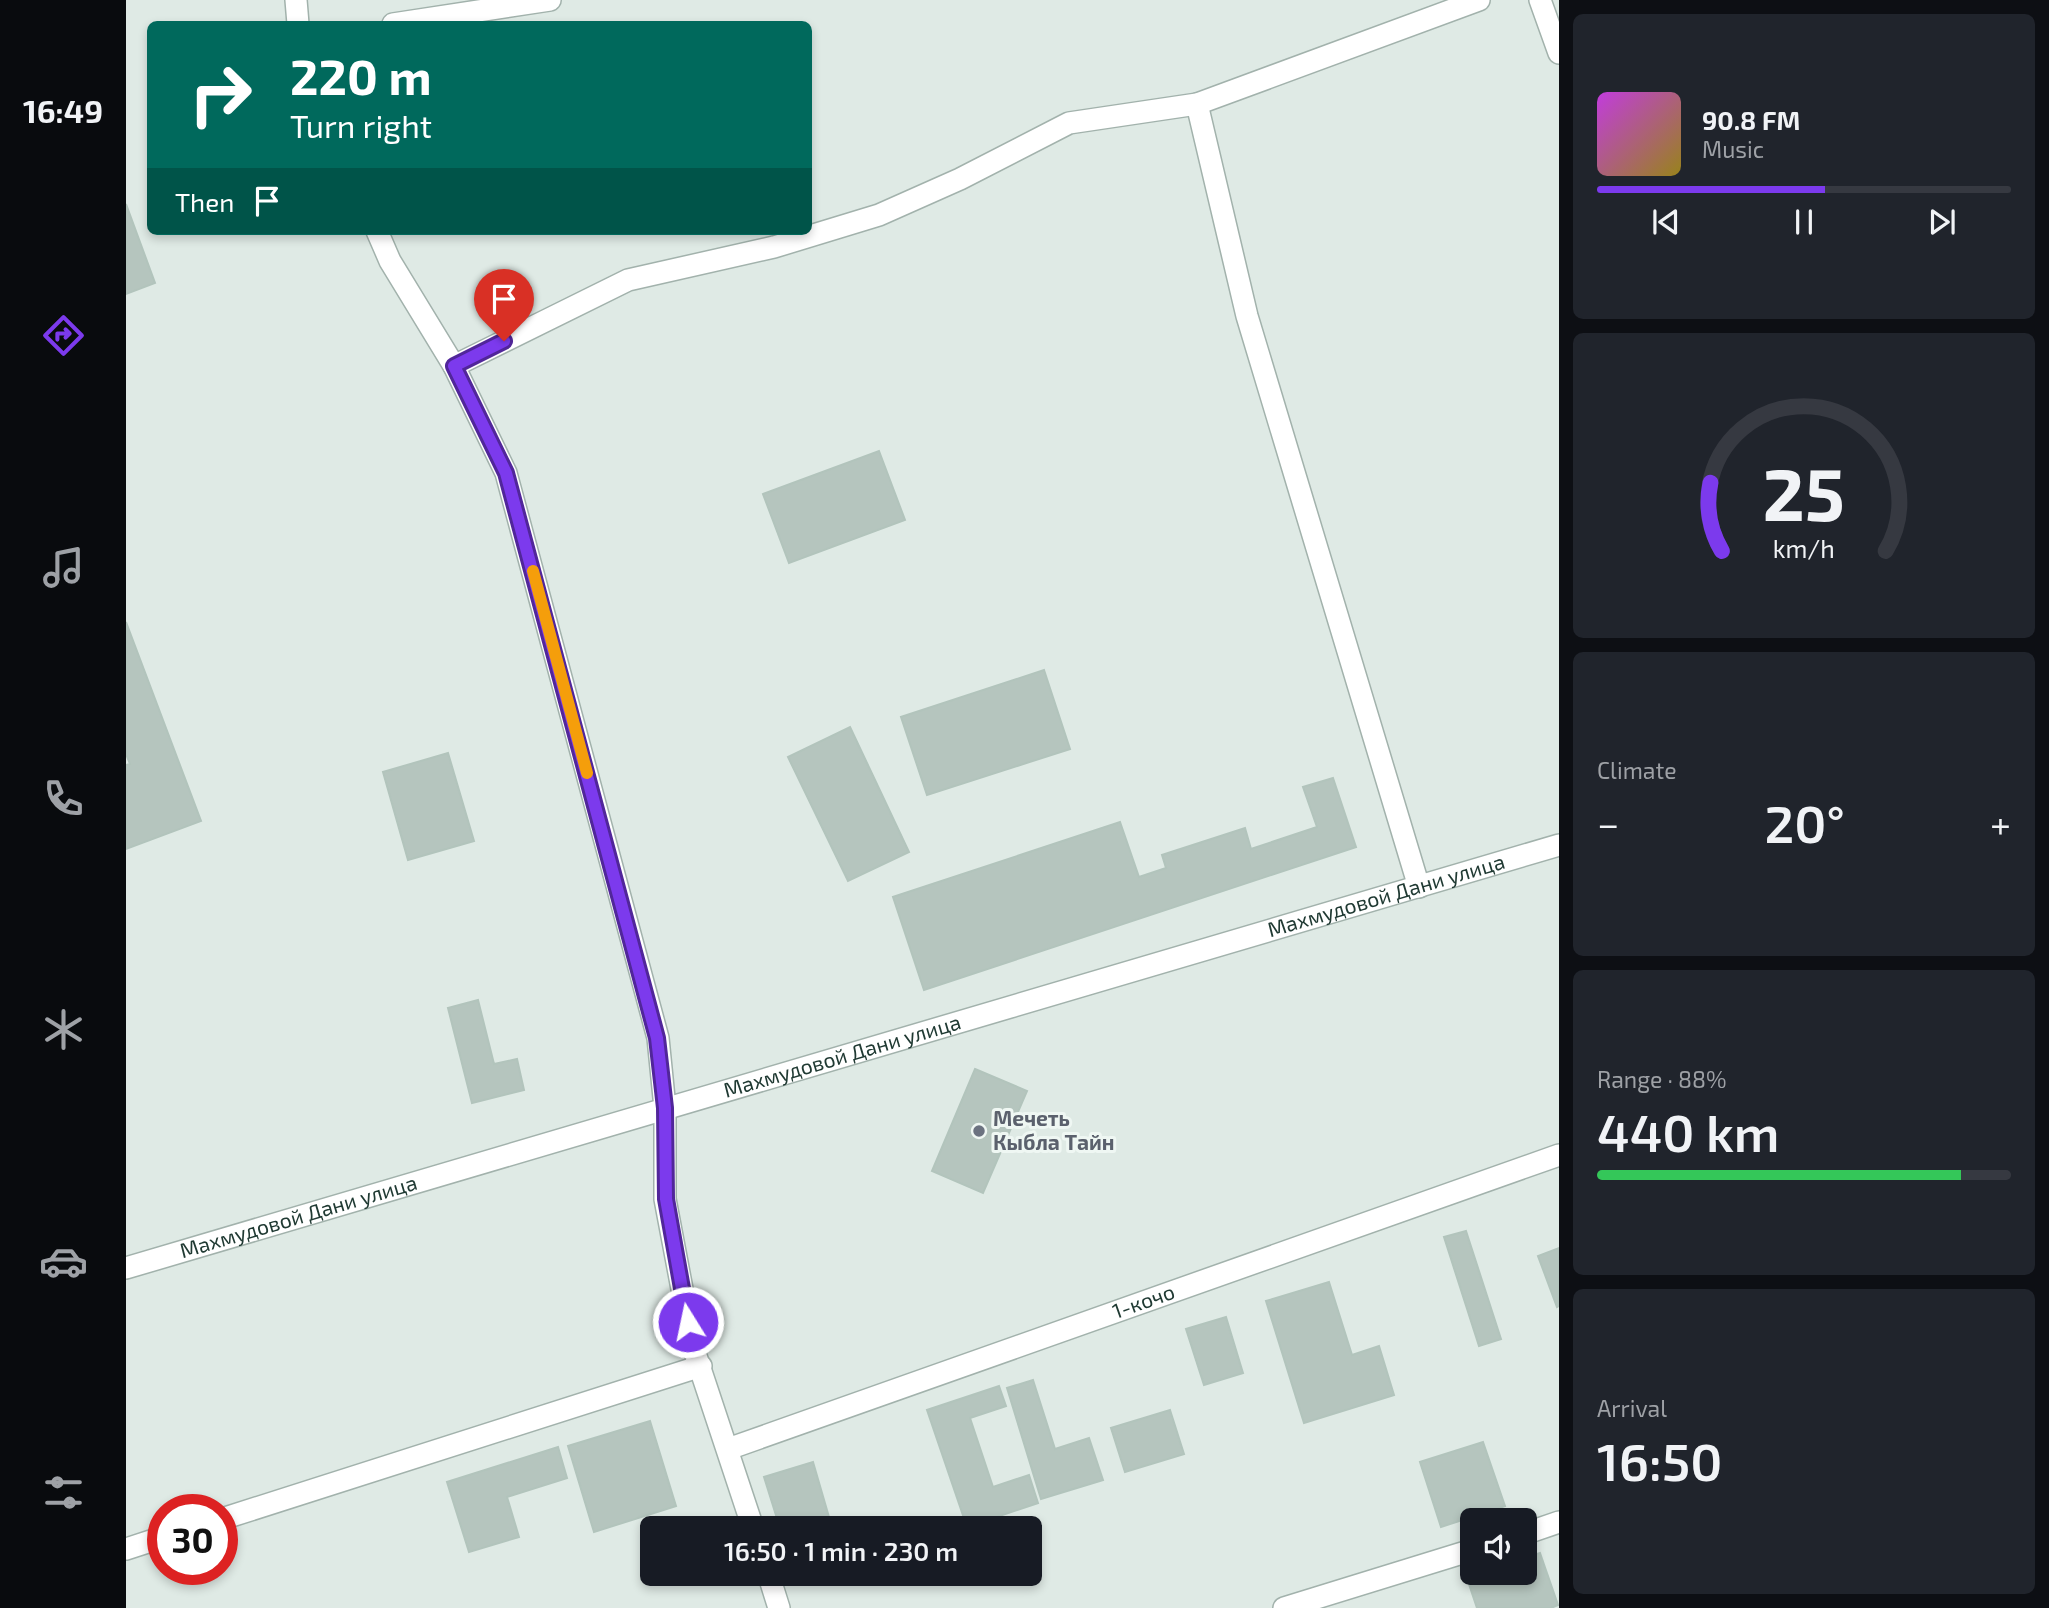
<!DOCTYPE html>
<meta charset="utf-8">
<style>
body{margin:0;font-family:"Exo 2",sans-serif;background:#20242c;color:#f1f3f6;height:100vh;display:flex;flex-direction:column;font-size:26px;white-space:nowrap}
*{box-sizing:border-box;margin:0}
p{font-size:23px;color:#9ea1a6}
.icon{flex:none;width:38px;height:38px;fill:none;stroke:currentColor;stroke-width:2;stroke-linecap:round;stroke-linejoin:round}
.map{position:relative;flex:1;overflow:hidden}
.details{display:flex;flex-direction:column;gap:14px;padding:14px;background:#0d0f14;width:490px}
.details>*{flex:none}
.top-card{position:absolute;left:21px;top:21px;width:665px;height:214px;border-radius:10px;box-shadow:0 4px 10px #0003;background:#00695c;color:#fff;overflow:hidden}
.tools{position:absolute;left:1334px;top:1508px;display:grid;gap:14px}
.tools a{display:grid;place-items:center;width:77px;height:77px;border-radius:10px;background:#171b24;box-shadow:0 4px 10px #0003;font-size:35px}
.speed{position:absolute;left:21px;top:1494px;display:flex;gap:14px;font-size:35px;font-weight:700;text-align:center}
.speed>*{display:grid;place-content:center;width:91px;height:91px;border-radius:50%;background:#171b24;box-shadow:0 4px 10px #0003;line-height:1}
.speed .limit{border:10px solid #d22;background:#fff;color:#111}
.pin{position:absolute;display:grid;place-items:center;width:60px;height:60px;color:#fff;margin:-72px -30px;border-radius:50% 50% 50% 0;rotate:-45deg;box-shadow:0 0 7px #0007}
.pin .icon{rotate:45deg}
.me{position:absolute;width:77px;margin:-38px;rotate:350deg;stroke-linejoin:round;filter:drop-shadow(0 0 5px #0008)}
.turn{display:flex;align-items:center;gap:24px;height:147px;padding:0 28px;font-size:32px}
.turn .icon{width:91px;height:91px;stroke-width:2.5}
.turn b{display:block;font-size:49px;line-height:60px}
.then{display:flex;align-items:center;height:66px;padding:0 28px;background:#0003;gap:14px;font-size:26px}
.big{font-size:52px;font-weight:600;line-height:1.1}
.details .card{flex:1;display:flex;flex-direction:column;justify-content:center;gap:10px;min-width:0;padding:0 24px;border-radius:10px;background:#20242c}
.details .dial{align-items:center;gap:0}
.dial svg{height:182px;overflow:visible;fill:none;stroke:#363941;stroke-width:7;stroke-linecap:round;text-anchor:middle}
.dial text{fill:#f1f3f6;stroke:none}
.song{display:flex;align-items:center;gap:21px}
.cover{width:84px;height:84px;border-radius:10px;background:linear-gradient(135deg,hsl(290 70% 55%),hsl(50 70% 35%))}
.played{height:7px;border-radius:4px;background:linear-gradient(90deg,#7c3aed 55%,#363941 55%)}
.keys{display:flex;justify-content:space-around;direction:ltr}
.heat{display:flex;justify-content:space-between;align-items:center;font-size:38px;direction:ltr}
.charge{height:10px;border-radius:5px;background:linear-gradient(90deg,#34c759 88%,#363941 0)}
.trip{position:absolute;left:514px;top:1516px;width:402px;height:70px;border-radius:10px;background:#171b24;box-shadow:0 4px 10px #0003;font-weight:600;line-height:70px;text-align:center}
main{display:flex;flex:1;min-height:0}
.dock{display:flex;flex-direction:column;width:126px;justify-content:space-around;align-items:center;background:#090b0e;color:#9ea1a6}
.dock .icon{width:49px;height:49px}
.dock .on{color:#7c3aed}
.dock b{font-size:32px;color:#f1f3f6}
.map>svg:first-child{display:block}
.building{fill:#b5c5be;stroke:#b2c4bc;stroke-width:2}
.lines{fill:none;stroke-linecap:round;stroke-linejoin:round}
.minor-casing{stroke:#a2b2ac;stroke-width:24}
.tertiary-casing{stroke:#a2b2ac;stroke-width:24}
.minor{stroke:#fff;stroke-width:21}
.tertiary{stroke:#fff;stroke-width:21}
.route-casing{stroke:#51269a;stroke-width:18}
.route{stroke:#7c3aed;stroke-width:12}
.slow{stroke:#f59e0b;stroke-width:12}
.worship-dot{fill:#6b7280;stroke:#eff7f3;stroke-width:2.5}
.labels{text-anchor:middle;stroke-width:6;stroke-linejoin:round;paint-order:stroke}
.street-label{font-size:21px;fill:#203a33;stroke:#eff7f3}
.worship-label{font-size:21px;font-weight:bold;fill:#5b616d;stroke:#eff7f3;text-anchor:start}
</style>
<main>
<nav class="dock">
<b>16:49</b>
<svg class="icon on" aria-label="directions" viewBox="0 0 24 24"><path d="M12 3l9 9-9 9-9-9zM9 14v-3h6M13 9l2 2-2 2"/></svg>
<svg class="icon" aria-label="music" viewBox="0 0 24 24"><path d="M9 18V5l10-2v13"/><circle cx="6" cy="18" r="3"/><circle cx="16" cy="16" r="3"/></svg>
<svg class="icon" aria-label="phone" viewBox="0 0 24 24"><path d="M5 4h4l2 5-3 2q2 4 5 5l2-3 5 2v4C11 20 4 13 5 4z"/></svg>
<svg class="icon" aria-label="climate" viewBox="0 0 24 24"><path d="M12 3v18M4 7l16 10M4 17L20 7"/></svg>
<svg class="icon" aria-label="car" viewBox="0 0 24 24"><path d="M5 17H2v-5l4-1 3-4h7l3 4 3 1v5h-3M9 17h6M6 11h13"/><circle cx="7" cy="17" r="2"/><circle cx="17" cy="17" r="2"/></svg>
<svg class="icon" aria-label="filters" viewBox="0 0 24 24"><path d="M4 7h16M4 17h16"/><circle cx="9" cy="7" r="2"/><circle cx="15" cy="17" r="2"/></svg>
</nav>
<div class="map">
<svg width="1433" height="1608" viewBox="0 0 1433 1608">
<rect width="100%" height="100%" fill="#dfeae5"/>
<!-- building -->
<g class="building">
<path d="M 0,204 L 29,283 L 0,294 Z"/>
<path d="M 753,451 L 779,520 L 663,563 L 637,494 Z"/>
<path d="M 0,622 L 75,821 L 0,849 L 0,765 L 4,764 L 0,754 Z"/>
<path d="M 918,670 L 944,749 L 801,795 L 775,717 Z"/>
<path d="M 724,727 L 783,852 L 722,881 L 662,757 Z"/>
<path d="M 322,753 L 348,841 L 282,860 L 257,772 Z"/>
<path d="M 1207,778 L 1230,847 L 798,990 L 767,897 L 994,822 L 1013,877 L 1040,868 L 1036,855 L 1119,828 L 1125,849 L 1191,827 L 1177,787 Z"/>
<path d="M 352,1000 L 368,1064 L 391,1059 L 398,1090 L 346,1103 L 322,1008 Z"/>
<path d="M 849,1069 L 901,1091 L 857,1193 L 806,1171 Z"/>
<path d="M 1340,1231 L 1375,1339 L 1353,1346 L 1318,1237 Z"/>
<path d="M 1433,1248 L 1433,1306 L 1431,1307 L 1412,1256 Z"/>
<path d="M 1203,1282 L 1226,1355 L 1253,1346 L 1268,1395 L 1178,1423 L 1140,1301 Z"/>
<path d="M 1100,1317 L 1117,1373 L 1078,1385 L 1060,1329 Z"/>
<path d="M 907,1380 L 929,1449 L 963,1438 L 977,1480 L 915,1499 L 881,1388 Z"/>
<path d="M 873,1386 L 880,1406 L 844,1418 L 867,1487 L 903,1475 L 912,1503 L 841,1527 L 801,1410 Z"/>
<path d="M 1044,1410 L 1058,1454 L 999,1472 L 985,1428 Z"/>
<path d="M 524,1421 L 550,1506 L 468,1532 L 442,1446 Z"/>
<path d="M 1357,1442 L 1379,1506 L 1315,1527 L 1294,1462 Z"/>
<path d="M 432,1447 L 441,1478 L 381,1497 L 393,1537 L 343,1552 L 321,1482 Z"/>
<path d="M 687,1462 L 703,1517 L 667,1528 L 654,1528 L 638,1477 Z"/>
<path d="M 1414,1553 L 1432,1605 L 1425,1608 L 1351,1608 L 1341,1578 L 1355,1573 L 1398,1573 L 1398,1558 Z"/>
</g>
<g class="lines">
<!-- minor casing -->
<g class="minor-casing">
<g id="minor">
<path d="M 170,0 L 172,24"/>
<path d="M 1414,0 L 1433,53"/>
<path d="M 267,24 L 424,0"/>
<path d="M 1071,104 L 1121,316 L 1293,887"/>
<path d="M 251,231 L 264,261 L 328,366 L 380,473 L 532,1038 L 539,1108 L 539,1199 L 567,1347 L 627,1528"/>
<path d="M 328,366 L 502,280 L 648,247 L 753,215 L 834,179 L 943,123 L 1071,104 L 1353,0"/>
<path id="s1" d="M 602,1449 L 1433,1155"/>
<path d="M 96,1519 L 575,1366"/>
<path d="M 1398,1534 L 1433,1522"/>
<path d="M 0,1549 L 37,1537"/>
<path d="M 642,1573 L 653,1608"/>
<path d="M 1158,1608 L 1346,1550"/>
</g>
</g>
<!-- tertiary casing -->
<g class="tertiary-casing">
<g id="tertiary">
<path id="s2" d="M 0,1268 L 1433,845"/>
</g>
</g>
<!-- minor -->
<use href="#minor" class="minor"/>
<!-- tertiary -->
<use href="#tertiary" class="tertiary"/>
</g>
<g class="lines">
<!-- route casing -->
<g class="route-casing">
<path id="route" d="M 378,341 L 328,366 L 380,473 L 531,1038 L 539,1108 L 540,1199 L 562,1322"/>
</g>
<!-- route -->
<use href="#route" class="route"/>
<!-- slow -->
<path class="slow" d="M 407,571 L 461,773"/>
</g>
<!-- markers -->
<circle class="worship-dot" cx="853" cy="1131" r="7"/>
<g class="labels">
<!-- street labels -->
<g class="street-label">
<text dy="7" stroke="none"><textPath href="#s2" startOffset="1314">Махмудовой Дани улица</textPath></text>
<text dy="7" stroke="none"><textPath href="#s2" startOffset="747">Махмудовой Дани улица</textPath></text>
<text dy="7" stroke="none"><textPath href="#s2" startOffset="180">Махмудовой Дани улица</textPath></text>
<text dy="7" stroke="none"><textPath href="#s1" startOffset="441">1-кочо</textPath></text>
</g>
<!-- worship labels -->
<g class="worship-label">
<text x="867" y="1126">Мечеть<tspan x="867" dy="24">Кыбла Тайн</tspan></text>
</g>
</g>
</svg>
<div class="tools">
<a><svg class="icon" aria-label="sound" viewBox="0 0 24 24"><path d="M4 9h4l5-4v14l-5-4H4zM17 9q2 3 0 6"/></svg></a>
</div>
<div class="speed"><div class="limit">30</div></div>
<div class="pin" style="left:378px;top:341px;background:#d93025"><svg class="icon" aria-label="arrive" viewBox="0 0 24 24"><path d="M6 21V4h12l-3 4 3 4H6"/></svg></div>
<svg class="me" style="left:562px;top:1322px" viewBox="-20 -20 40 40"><circle r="17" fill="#7c3aed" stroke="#fff" stroke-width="3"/><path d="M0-11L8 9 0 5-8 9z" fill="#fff"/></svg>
<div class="trip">16:50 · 1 min · 230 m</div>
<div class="top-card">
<div class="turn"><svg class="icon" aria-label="right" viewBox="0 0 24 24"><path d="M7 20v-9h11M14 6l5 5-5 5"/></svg><div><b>220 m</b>Turn right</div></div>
<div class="then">Then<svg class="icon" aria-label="arrive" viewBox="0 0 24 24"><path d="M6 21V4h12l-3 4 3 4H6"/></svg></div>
</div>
</div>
<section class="details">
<div class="card">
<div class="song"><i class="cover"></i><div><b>90.8 FM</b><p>Music</p></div></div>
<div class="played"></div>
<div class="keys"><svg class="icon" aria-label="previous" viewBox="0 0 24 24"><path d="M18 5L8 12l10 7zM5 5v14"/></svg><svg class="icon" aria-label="pause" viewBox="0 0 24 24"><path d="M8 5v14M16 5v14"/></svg><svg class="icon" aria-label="next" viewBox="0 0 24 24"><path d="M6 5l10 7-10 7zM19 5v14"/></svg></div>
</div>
<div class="card dial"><svg viewBox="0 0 100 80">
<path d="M14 69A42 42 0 1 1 86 69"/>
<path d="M14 69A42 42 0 0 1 9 39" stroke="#7c3aed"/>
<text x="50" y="56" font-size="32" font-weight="700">25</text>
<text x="50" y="72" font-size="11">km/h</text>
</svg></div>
<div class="card"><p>Climate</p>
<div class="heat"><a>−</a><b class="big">20°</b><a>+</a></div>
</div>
<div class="card"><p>Range · 88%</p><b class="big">440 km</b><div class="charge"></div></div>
<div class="card"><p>Arrival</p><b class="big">16:50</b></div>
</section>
</main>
